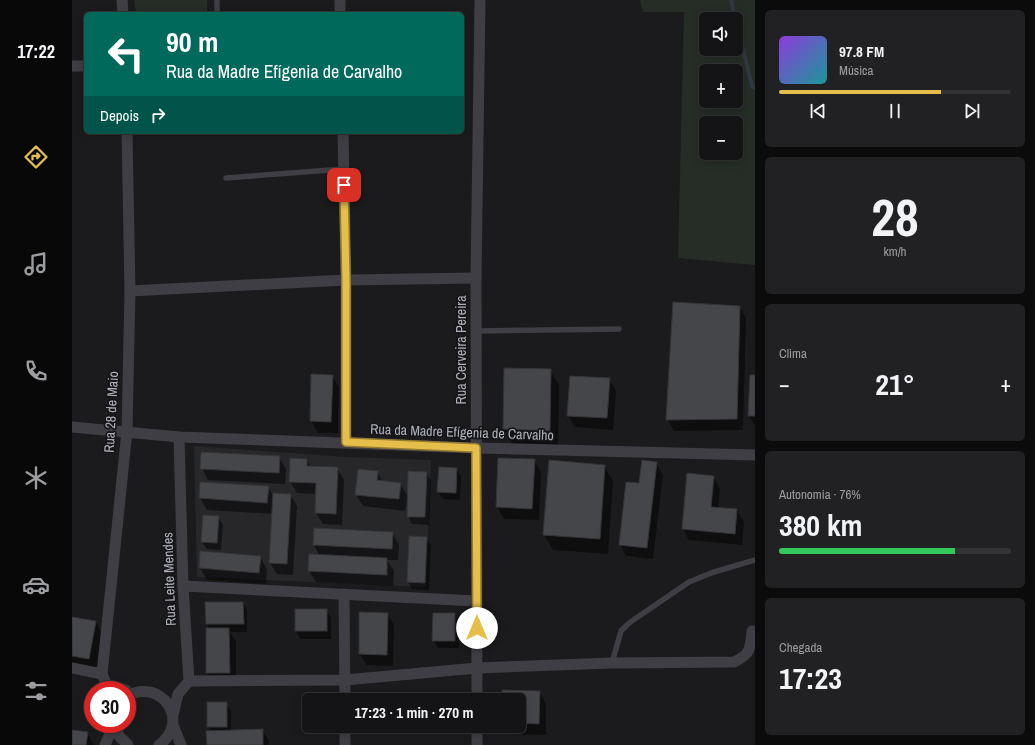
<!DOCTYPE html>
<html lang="pt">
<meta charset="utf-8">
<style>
body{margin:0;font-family:"Archivo Narrow",sans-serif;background:#212123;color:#f1f3f6;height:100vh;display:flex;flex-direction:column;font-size:15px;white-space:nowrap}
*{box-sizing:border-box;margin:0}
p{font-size:13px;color:#9d9ea1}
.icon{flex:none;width:22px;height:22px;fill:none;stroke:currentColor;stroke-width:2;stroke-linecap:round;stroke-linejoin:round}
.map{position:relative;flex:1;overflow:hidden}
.side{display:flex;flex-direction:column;gap:10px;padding:10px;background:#0b0b0c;width:280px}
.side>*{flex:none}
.guide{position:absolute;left:12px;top:12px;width:380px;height:122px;border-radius:6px;box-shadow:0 2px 10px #0003,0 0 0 1px #333335;background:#00695c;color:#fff;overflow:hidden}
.tools{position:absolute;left:627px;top:12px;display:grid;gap:8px}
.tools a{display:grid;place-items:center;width:44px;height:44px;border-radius:6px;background:#141416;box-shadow:0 2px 10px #0003,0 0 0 1px #333335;font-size:20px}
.speed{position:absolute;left:12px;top:681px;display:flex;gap:8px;font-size:20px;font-weight:700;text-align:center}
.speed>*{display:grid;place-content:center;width:52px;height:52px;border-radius:50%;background:#141416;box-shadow:0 2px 10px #0003,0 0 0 1px #333335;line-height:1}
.speed .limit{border:6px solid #d22;background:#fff;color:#111}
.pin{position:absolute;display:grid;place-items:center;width:34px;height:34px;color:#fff;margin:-17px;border-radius:8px;box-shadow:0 2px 6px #0006}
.me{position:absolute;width:44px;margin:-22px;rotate:0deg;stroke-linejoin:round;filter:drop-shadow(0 0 3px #0008)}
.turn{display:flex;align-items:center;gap:14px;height:84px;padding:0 16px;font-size:18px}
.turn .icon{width:52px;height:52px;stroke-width:2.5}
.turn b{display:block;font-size:28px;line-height:34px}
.then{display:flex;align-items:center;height:38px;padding:0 16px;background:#0003;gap:8px;font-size:15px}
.big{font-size:30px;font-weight:800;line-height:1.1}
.side .card{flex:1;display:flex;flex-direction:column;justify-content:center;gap:6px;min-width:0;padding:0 14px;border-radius:6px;background:#212123}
.side .dial{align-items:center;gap:0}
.dial b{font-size:52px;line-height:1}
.song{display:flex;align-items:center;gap:12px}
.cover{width:48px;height:48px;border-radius:6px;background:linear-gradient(135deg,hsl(270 70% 55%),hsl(180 70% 35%))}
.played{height:4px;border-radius:2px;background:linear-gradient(90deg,#e6be4a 70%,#333335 70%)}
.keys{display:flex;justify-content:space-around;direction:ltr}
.heat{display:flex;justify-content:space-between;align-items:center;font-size:22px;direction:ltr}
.charge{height:6px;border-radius:3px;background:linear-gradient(90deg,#34c759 76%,#333335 0)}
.trip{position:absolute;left:230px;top:693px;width:224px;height:40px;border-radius:6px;background:#141416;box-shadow:0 2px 10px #0003,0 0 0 1px #333335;font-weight:800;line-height:40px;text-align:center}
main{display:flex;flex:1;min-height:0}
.tab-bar{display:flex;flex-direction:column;width:72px;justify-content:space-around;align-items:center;background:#080809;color:#9d9ea1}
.tab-bar .icon{width:28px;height:28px}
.tab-bar .on{color:#e6be4a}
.tab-bar b{font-size:18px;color:#f1f3f6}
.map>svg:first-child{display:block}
.built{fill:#27272a}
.green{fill:#252d26;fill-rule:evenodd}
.shadow{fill:#0007}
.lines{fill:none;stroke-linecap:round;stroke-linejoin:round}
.stream{stroke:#313840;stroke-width:4}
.building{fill:#45464a;stroke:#353539}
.service{stroke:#3e3e44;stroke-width:5.5}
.minor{stroke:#3e3e44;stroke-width:11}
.route-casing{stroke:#967c30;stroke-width:10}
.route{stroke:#e6be4a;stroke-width:7}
.labels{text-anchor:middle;stroke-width:3.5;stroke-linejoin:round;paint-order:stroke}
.street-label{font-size:14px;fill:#aeb1bb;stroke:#161618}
</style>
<main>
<nav class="tab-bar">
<b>17:22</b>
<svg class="icon on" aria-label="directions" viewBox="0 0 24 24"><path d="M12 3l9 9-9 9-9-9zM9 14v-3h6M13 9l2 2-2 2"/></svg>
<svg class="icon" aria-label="music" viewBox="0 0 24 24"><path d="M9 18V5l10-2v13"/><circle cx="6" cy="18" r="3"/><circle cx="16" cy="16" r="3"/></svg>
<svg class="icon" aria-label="phone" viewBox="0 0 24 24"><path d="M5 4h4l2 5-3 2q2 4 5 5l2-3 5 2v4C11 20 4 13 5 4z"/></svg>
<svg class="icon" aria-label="climate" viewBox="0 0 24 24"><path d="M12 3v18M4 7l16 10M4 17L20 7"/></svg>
<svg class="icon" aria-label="car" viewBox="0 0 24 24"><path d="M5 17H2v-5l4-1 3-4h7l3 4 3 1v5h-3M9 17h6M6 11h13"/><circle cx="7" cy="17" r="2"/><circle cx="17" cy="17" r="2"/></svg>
<svg class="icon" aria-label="filters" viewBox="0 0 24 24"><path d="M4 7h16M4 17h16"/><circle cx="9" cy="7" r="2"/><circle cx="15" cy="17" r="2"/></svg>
</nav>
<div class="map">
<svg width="683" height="745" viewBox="0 0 683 745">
<rect width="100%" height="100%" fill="#1b1b1d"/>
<!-- built -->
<path class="built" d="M 122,446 L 274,457 L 359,460 L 354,587 L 125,577 Z"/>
<!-- green -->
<g class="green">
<path d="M 62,0 L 135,0 L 135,14 L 64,14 Z"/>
<path d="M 568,0 L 683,0 L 683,265 L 606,258 L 612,12 L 571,12 ZM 634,19 L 664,19 L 664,49 L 634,49 ZM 634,71 L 664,71 L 664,101 L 634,101 ZM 634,123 L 664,123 L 664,153 L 634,153 Z"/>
</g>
<!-- shadow -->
<g class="shadow">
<path d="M 668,307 L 674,319 L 671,430 L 602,431 L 595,419 Z"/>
<path d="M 433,369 L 478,370 L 487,385 L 486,446 L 441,445 L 432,429 Z"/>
<path d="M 260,376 L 267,387 L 266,433 L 246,433 L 239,421 Z"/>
<path d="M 683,376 L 683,426 L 677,416 Z"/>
<path d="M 537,379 L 544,391 L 541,430 L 503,427 L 496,416 Z"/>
<path d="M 207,457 L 214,469 L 213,484 L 136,480 L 130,468 Z"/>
<path d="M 235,460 L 239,467 L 265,468 L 272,480 L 270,525 L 251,524 L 244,513 L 245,494 L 225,493 L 218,482 Z"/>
<path d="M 462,460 L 469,472 L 467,520 L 432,519 L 425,507 Z"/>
<path d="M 584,463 L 591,475 L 581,559 L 554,556 L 548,544 L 568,484 Z"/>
<path d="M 532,466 L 541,481 L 536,554 L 481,550 L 472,535 Z"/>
<path d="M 385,469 L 389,477 L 388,500 L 371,499 L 366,492 Z"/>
<path d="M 305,472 L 311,482 L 328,483 L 336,497 L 355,473 L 359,481 L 357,525 L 340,524 L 336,516 L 336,501 L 335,500 L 333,511 L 291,506 L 284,495 Z"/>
<path d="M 641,477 L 648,489 L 646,509 L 665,510 L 672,522 L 670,545 L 617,540 L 611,529 Z"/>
<path d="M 129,483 L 196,487 L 202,497 L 218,494 L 225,506 L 221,575 L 205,574 L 198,563 L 201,514 L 135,510 L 128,498 Z"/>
<path d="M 146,517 L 151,525 L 149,550 L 135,549 L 130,542 Z"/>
<path d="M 320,533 L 327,545 L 326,560 L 315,560 L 322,571 L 321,586 L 244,582 L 237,571 L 248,556 L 242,545 Z"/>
<path d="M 354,538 L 359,545 L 357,590 L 340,589 L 336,582 Z"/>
<path d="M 188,557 L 195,569 L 194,584 L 135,580 L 128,568 Z"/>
<path d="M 171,603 L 175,610 L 175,632 L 158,632 L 164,641 L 164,684 L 142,685 L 135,673 L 138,629 L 135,624 Z"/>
<path d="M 224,610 L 254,610 L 259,618 L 259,639 L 228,639 L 224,631 Z"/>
<path d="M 316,614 L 322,625 L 321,666 L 294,665 L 288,654 Z"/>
<path d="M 383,614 L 387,622 L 387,648 L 366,648 L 361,640 Z"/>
<path d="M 0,618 L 24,622 L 30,634 L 24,670 L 0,666 Z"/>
<path d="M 467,692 L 474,704 L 474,735 L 437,734 L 432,726 L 447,726 L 447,700 L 431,700 Z"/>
<path d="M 154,703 L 159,711 L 159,731 L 190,730 L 197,741 L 197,745 L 136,745 L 139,731 L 136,727 Z"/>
<path d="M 0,731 L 15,733 L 22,745 L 0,745 Z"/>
</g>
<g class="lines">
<!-- stream -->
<path class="stream" d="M 659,0 L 680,86 L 683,88"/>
</g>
<!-- building -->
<g class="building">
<path d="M 601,302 L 668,306 L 665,419 L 594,420 Z"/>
<path d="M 432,368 L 479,369 L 478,431 L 431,429 Z"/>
<path d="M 239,374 L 261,375 L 259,422 L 238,421 Z"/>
<path d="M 678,375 L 683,375 L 683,416 L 676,416 Z"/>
<path d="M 498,376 L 538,378 L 535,418 L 495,416 Z"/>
<path d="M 129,452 L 208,456 L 207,473 L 128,469 Z"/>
<path d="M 218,458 L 235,459 L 235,466 L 266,467 L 264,514 L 243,513 L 244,483 L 217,482 Z"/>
<path d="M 426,458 L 463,459 L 460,509 L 424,507 Z"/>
<path d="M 477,460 L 533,465 L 528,539 L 471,535 Z"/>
<path d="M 570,460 L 585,462 L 575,548 L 547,545 L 554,482 L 567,483 Z"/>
<path d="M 367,467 L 385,468 L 384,493 L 365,492 Z"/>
<path d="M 286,469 L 306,471 L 305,480 L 329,483 L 327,499 L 283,495 Z"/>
<path d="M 336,471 L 355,472 L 353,517 L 335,517 Z"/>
<path d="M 615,473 L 642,476 L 639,507 L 665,509 L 663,534 L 610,529 Z"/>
<path d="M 128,482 L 197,486 L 195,503 L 127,498 Z"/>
<path d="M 201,493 L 219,494 L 215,564 L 197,563 Z"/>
<path d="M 131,515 L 147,516 L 145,543 L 129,542 Z"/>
<path d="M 242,528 L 321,532 L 320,549 L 241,545 Z"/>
<path d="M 337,536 L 355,537 L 353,583 L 335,582 Z"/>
<path d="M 128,551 L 189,556 L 187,573 L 127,568 Z"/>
<path d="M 237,554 L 315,558 L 315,575 L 236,571 Z"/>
<path d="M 133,602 L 171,602 L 172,624 L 134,624 Z"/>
<rect x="223" y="609" width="32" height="22"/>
<path d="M 287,612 L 316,613 L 315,655 L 287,654 Z"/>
<path d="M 361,613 L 383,613 L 383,641 L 360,641 Z"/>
<path d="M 0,617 L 24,621 L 17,659 L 0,656 Z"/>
<path d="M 134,628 L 157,628 L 158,673 L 134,673 Z"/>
<path d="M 430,690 L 468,691 L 467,724 L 447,723 L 447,700 L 430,700 Z"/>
<rect x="135" y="702" width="20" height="25"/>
<path d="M 191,729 L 191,745 L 135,745 L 134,731 Z"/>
<path d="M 0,730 L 16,732 L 14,745 L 0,745 Z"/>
</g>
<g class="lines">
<!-- service -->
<g class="service">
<path d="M 145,14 L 145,0"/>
<path d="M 154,178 L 272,169"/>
<path d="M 404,331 L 547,329"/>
<path d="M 540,663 L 549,631 L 557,623 L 617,582 L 639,573 L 683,560"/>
</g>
<!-- minor -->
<g class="minor">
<path d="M 50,0 L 51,14"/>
<path d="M 268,0 L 268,14"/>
<path d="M 0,66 L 14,66"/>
<path d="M 271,132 L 274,280 L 274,442"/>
<path d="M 58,291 L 274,280 L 404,278"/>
<path d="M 0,427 L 107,437 L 404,448 L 683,455"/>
<path d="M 111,586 L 404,601"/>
<path d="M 272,594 L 273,700"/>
<path d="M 0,668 L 30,674"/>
<path d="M 117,681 L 273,680 L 405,668 L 540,663 L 662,662 C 679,654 678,649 680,631"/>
<path d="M 35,685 L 54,690"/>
<path d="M 37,690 L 30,674 L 55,431 L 58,291 L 55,132"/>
<path d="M 55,696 C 90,677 119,722 87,745"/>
<path d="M 405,700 L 404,278 L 408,0"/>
<path d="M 101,715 L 106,694 L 117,681 L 111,586 L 107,437"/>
<path d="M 42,724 L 47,736 L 56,745"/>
<path d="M 101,725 L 109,745"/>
<path d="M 273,726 L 273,745"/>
<path d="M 405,726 L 405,745"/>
<path d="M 33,745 L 42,724"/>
</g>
</g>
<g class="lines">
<!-- route casing -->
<g class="route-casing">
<path id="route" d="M 272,185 L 274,280 L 274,442 L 404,448 L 405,628"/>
</g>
<!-- route -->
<use href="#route" class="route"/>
</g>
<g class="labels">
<!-- street labels -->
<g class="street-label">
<text transform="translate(389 350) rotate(-90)" y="5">Rua Cerveira Pereira</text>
<text transform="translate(39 412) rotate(-87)" y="5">Rua 28 de Maio</text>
<text transform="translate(390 432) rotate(2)" y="5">Rua da Madre Efígenia de Carvalho</text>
<text transform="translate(97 579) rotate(-92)" y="5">Rua Leite Mendes</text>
</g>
</g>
</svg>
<div class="tools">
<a><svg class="icon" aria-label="sound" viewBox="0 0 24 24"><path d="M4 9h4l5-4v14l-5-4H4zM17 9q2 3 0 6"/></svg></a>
<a>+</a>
<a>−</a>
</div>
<div class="speed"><div class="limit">30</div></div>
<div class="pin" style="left:272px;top:185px;background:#d93025"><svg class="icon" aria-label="arrive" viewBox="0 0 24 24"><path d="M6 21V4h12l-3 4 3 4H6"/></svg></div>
<svg class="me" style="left:405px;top:628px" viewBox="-20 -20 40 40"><circle r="19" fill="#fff"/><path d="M0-13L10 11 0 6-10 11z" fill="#e6be4a"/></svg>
<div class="trip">17:23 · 1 min · 270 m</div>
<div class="guide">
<div class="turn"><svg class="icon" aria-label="left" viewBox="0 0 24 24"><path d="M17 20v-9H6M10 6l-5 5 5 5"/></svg><div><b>90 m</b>Rua da Madre Efígenia de Carvalho</div></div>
<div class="then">Depois<svg class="icon" aria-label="right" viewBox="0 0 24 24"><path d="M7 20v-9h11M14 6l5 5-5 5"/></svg></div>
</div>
</div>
<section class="side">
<div class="card">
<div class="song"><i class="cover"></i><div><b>97.8 FM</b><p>Música</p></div></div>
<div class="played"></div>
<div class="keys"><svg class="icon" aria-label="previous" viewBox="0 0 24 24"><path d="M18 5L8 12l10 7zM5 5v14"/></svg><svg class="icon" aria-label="pause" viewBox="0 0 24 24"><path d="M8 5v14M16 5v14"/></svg><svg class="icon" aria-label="next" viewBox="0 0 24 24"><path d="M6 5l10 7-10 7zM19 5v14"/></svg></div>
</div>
<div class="card dial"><b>28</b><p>km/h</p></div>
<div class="card"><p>Clima</p>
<div class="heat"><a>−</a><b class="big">21°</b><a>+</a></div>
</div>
<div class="card"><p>Autonomia · 76%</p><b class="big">380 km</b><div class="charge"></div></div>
<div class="card"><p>Chegada</p><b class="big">17:23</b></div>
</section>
</main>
